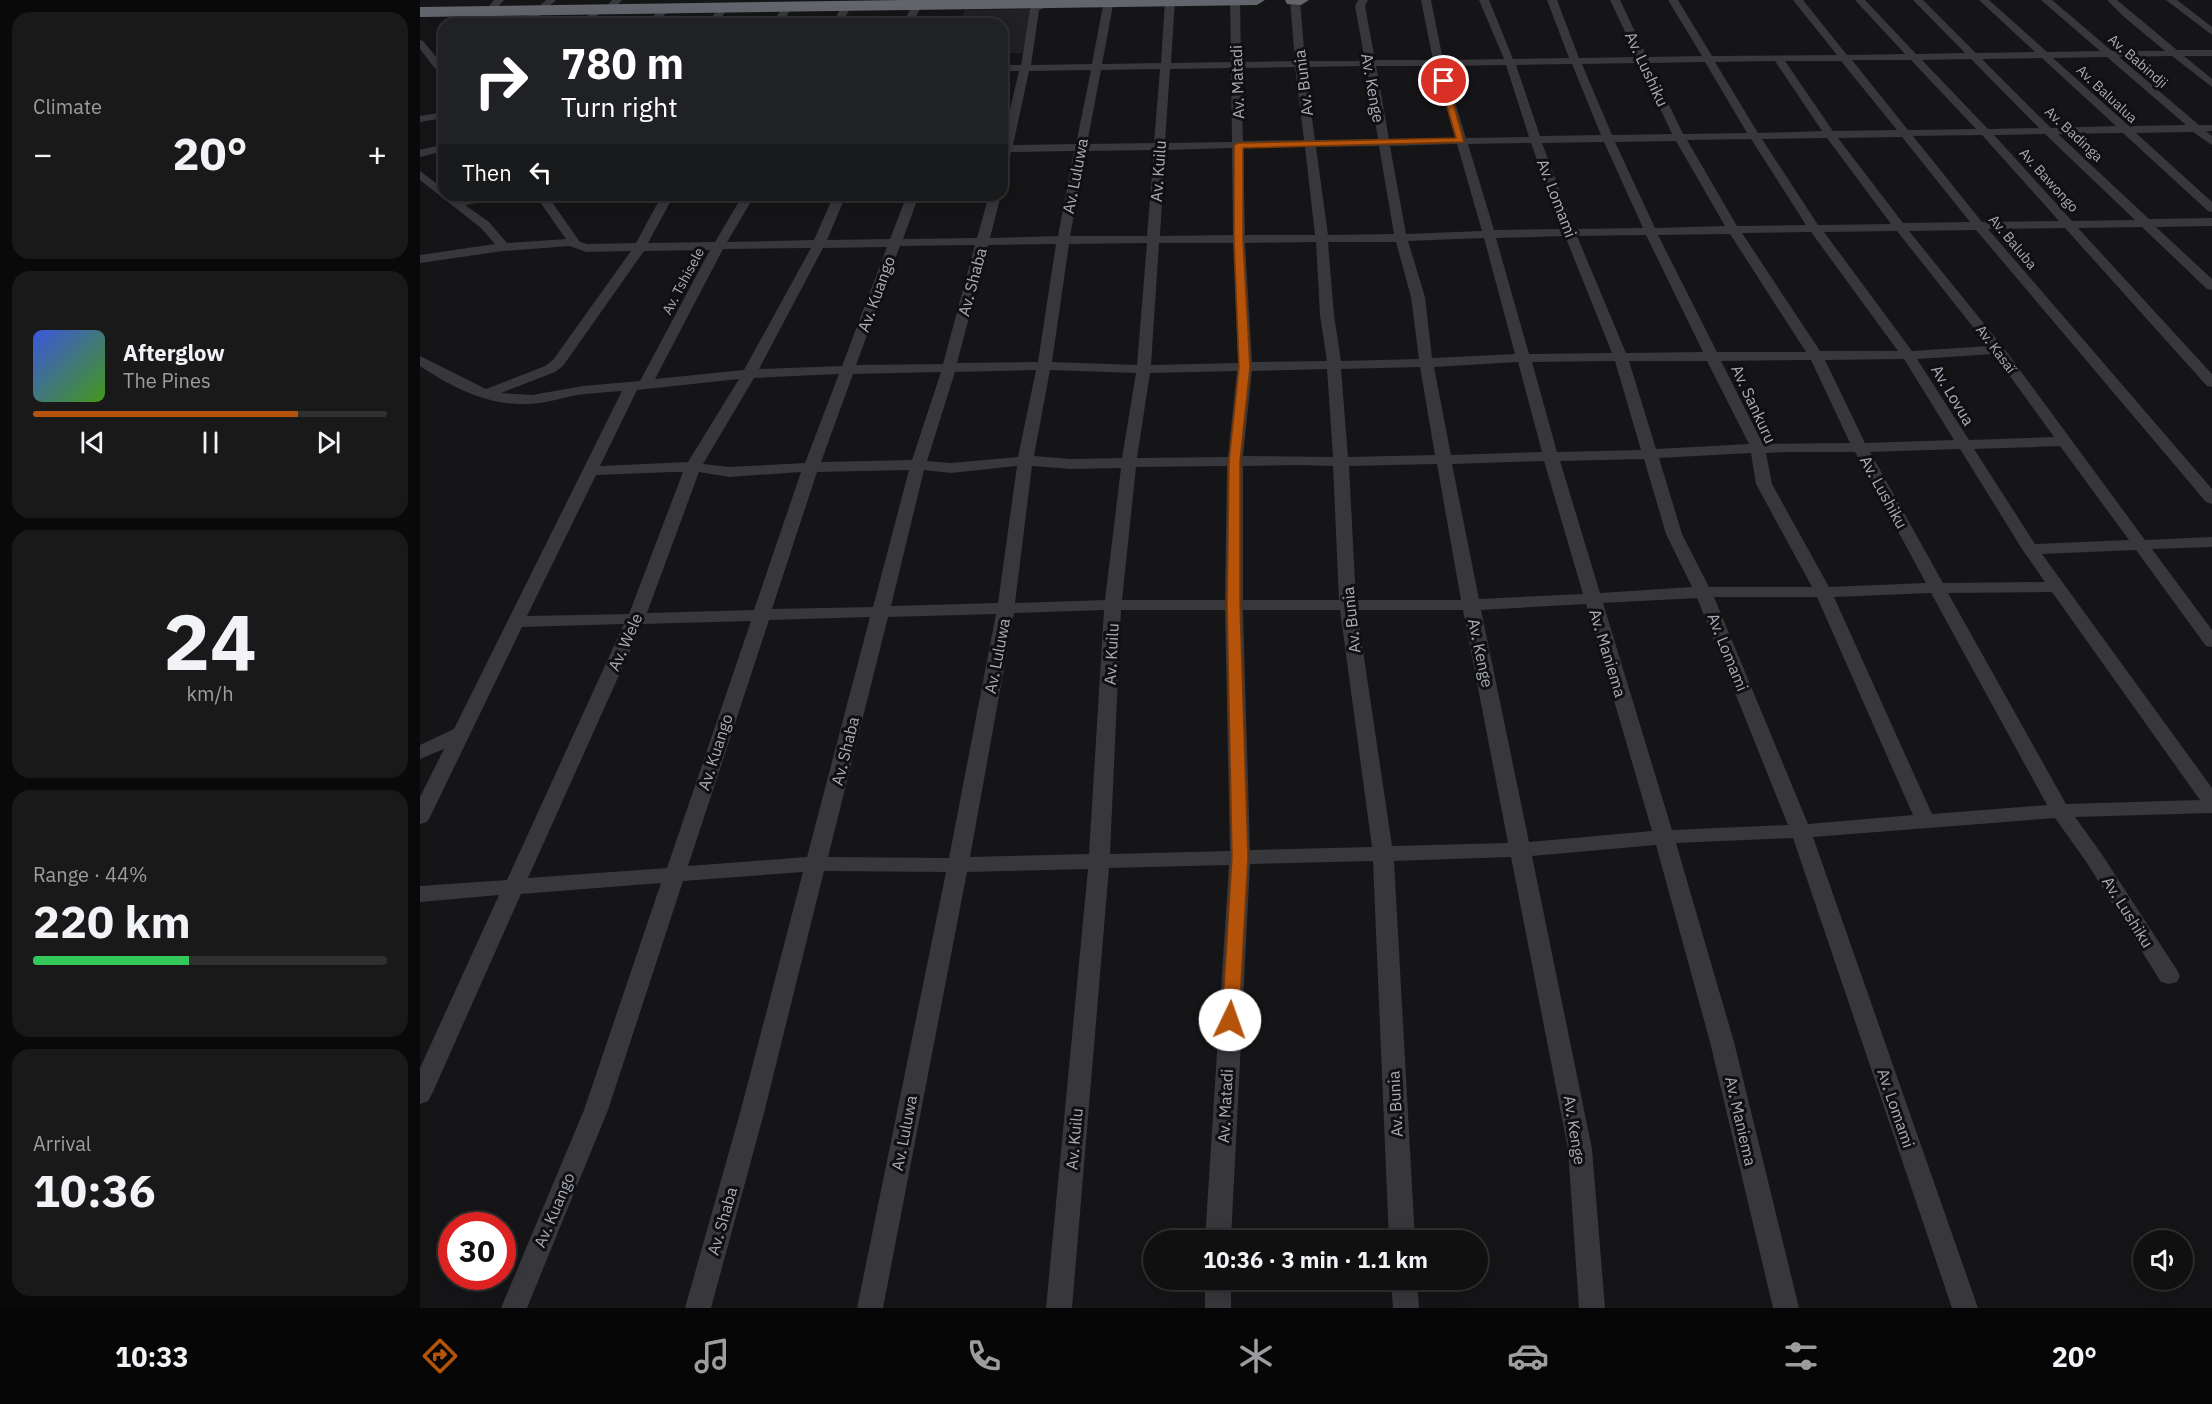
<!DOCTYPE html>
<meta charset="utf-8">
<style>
body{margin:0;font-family:"IBM Plex Sans",sans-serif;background:#19191a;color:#f1f3f6;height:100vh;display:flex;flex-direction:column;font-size:22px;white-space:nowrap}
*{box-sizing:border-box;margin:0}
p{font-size:20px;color:#9c9d9f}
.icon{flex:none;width:33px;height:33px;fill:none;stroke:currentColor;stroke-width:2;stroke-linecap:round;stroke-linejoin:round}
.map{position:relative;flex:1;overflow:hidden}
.panel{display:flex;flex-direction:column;gap:12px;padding:12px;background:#090909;width:420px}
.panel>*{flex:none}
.hud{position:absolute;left:18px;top:18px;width:570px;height:183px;border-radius:18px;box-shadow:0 3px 15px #0003,0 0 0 2px #303031;background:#202124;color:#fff;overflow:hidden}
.buttons{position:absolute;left:1713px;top:1230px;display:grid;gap:12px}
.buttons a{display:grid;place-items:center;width:60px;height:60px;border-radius:50%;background:#101011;box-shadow:0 3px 15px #0003,0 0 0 2px #303031;font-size:30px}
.speed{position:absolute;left:18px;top:1212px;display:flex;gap:12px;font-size:30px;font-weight:700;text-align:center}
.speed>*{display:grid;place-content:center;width:78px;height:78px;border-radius:50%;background:#101011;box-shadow:0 3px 15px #0003,0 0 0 2px #303031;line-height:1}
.speed .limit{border:9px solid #d22;background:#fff;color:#111}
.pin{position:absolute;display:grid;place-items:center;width:51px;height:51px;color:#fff;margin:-26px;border:3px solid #fff;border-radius:50%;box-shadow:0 2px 6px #0007}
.me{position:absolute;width:66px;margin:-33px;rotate:3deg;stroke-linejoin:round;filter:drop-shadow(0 0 4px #0008)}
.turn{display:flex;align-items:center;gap:21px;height:126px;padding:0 24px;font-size:27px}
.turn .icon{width:78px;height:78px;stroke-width:2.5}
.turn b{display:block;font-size:42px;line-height:51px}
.then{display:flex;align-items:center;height:57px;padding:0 24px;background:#0003;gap:12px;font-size:22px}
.big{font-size:45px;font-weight:700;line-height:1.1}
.panel .card{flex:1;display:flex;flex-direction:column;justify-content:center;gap:9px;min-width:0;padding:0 21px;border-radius:18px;background:#19191a}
.panel .dial{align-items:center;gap:0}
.dial b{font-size:78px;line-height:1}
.song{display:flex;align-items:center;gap:18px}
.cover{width:72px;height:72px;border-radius:9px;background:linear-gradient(135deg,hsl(230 70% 55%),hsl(100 70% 35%))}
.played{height:6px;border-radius:3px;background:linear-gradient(90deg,#b45309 75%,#303031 75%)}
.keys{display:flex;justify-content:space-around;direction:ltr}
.heat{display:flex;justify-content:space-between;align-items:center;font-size:33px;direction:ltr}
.charge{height:9px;border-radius:4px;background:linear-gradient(90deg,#34c759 44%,#303031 0)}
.trip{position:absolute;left:723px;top:1230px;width:345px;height:60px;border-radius:30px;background:#101011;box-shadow:0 3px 15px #0003,0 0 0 2px #303031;font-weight:700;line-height:60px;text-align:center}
.tab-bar{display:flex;height:96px;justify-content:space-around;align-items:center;background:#060607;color:#9c9d9f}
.tab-bar .icon{width:42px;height:42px}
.tab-bar .on{color:#b45309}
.tab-bar b{font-size:27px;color:#f1f3f6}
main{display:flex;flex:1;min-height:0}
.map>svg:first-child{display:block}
.built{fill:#212124}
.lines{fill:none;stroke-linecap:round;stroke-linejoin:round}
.street{fill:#37373c;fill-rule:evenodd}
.highway{fill:#63656c;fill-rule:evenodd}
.route{fill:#b45309;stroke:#753606;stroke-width:1.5}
.labels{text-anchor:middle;stroke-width:6;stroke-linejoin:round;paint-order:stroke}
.far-street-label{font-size:14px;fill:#a8acb6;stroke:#101012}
.street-label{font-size:16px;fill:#a8acb6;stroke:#101012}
</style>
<main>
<section class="panel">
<div class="card"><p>Climate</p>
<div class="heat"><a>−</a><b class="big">20°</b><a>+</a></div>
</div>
<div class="card">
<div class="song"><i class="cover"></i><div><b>Afterglow</b><p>The Pines</p></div></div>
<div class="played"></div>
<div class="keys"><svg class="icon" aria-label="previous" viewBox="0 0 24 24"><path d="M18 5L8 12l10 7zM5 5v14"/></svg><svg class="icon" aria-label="pause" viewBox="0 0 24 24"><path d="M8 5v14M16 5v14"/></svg><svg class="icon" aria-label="next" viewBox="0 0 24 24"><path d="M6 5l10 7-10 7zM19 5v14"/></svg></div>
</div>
<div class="card dial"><b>24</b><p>km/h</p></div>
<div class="card"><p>Range · 44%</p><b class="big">220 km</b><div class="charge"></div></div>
<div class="card"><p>Arrival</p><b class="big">10:36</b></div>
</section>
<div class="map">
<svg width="1792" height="1308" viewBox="0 0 1792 1308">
<rect width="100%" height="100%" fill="#151517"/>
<!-- built -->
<path class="built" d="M 615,9 L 602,53 L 582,53 L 582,24 L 539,24 L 545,10 Z"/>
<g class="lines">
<!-- street -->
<g class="street">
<path d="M 74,0 L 84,0 L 73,13 L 67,13 L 65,11 Z"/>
<path d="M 126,0 L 136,0 L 111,24 L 100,24 Z"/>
<path d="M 192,0 L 202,0 L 192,11 L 186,11 L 184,9 Z"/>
<path d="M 625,0 L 635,0 L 632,5 L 619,10 L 611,65 L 672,64 L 684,0 L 694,0 L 682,64 L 741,63 L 745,0 L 755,0 L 751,63 L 811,62 L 810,0 L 820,0 L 821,62 L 875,61 L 870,0 L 880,0 L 885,61 L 945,61 L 935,6 L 938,0 L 948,0 L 945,6 L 955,60 L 1013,60 L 1001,0 L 1011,0 L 1023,60 L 1084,59 L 1059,0 L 1069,0 L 1093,59 L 1149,58 L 1127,0 L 1137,0 L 1159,58 L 1217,57 L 1190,0 L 1200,0 L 1227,57 L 1282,56 L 1248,0 L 1258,0 L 1292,56 L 1417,55 L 1373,0 L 1383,0 L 1427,55 L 1485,54 L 1435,0 L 1445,0 L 1496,54 L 1545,53 L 1493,0 L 1503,0 L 1556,53 L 1615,52 L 1559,0 L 1569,0 L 1627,52 L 1680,51 L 1621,0 L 1632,0 L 1692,51 L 1745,51 L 1703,16 L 1687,0 L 1697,0 L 1757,50 L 1792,50 L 1792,56 L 1764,56 L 1792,79 L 1792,87 L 1752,56 L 1699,57 L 1779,125 L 1792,125 L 1792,131 L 1786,131 L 1792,136 L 1792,145 L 1773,132 L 1716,133 L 1792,202 L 1792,212 L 1788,211 L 1703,133 L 1638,134 L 1729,219 L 1792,218 L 1792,226 L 1736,227 L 1792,279 L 1792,290 L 1787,289 L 1722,227 L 1658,228 L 1792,374 L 1792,387 L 1787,386 L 1645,228 L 1568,229 L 1792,489 L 1792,504 L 1786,502 L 1556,230 L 1489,231 L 1583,347 L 1725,540 L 1792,537 L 1792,547 L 1732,549 L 1792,630 L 1792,647 L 1786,646 L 1716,550 L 1622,554 L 1792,788 L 1792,813 L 1655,817 L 1681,853 L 1757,970 L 1760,976 L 1757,982 L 1749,984 L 1741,982 L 1667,863 L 1635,818 L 1393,837 L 1558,1308 L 1532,1308 L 1373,838 L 1256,843 L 1314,1042 L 1379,1308 L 1353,1308 L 1290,1042 L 1236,845 L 1112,856 L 1172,1149 L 1185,1308 L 1159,1308 L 1148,1149 L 1091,857 L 974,861 L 995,1240 L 969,1240 L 953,861 L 830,864 L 811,1240 L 785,1240 L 809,865 L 689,868 L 652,1308 L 626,1308 L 668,869 L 547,872 L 463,1308 L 437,1308 L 526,872 L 404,871 L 344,1113 L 291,1308 L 265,1308 L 320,1113 L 383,872 L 263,881 L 188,1110 L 107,1308 L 81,1308 L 164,1110 L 241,883 L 101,894 L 12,1094 L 8,1101 L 0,1104 L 0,1068 L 79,895 L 0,902 L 0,886 L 87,880 L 204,624 L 102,627 L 10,817 L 7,822 L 0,824 L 0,797 L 24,749 L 0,759 L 0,745 L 34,729 L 202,391 C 187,392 172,393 157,395 C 140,398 124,404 107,404 C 69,406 31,387 0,366 L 0,356 L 66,389 L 125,366 L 133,360 L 211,251 L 166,252 L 150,246 L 83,251 L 0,263 L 0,255 L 75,244 L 61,228 L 0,180 L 0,171 L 24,189 L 24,195 L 31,195 L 37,199 L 59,195 L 84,195 L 82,198 L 45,205 L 69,222 L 87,243 L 146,239 L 115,195 L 127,195 L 160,242 L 167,244 L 216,243 L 242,195 L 254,195 L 228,243 L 295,242 L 323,195 L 335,195 L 307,242 L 394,240 L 414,195 L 426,195 L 407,240 L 470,239 L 487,195 L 499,195 L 483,239 L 557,238 L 569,195 L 581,195 L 570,238 L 638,236 L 654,151 L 591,152 L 588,168 L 582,171 L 582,144 L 599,71 L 582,71 L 582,65 L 601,65 L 610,9 ZM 1687,57 L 1766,125 L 1709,126 L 1633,58 ZM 1622,58 L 1696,126 L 1631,128 L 1562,59 ZM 1551,59 L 1619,128 L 1568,129 L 1502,60 ZM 1432,60 L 1491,60 L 1556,129 L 1488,130 ZM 1355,61 L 1402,131 L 1338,133 L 1295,62 ZM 1365,61 L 1421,61 L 1477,130 L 1413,131 ZM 1285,62 L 1327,133 L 1263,134 L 1229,63 ZM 1219,63 L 1252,134 L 1192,135 L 1162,64 ZM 1152,64 L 1181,135 L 1120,136 L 1096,65 ZM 1086,65 L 1109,137 L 1046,138 L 1024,66 ZM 946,66 L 958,139 L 895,140 L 885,67 ZM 956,66 L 1014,66 L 1035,138 L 969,139 ZM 875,67 L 884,140 L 823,141 L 821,68 ZM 811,68 L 812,142 L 745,143 L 750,69 ZM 740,69 L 734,143 L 667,144 L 681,70 ZM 671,70 L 656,144 L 593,145 L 609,71 ZM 1625,134 L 1715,220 L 1652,221 L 1574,135 ZM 1562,135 L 1639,221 L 1562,222 L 1493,136 ZM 1482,137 L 1550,222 L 1483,223 L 1418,138 ZM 1407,138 L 1471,224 L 1398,225 L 1342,139 ZM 1331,139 L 1386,225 L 1317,226 L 1267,140 ZM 1256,141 L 1305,226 L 1235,228 L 1195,142 ZM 1184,142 L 1223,228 L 1154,229 L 1122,143 ZM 1111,143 L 1142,229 L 1074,230 L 1048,144 ZM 1037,144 L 1062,231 L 986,234 L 970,146 ZM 959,146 L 974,234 L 908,235 L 896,147 ZM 885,147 L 895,235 L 825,235 L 823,148 ZM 812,148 L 813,235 L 740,236 L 745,150 ZM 734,150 L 727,236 L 650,236 L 666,151 ZM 1477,231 L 1568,346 L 1492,351 L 1404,232 ZM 1391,232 L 1478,351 L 1400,351 L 1322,233 ZM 1310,234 L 1386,352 L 1297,352 L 1238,235 ZM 1226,235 L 1283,352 L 1206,353 L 1157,236 ZM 1145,236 L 1192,353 L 1109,354 L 1076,238 ZM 1064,238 L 1095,354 L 1012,358 L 1005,297 L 988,241 ZM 896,242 L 900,315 L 907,361 L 832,362 L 825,243 ZM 908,242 L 976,242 L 991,297 L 999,359 L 921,361 L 914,315 ZM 727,243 L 717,365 L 632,362 L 649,244 ZM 739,243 L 813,243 L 818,363 L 731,365 ZM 636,244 L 618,362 L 537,363 L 568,245 ZM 555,245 L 523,364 L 436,365 L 480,246 ZM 467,247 L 422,366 L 339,369 L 403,248 ZM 391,248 L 324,370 L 235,379 L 303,249 ZM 290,250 L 220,381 L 163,386 L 112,395 L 81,393 L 135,372 L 143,366 L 224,251 ZM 1574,354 L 1634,437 L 1549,440 L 1497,359 ZM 1484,359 L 1534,440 L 1445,443 L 1405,360 ZM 1391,360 L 1430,443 L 1343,444 L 1301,361 ZM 1195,361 L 1221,450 L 1137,452 L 1112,362 ZM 1209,361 L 1287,361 L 1329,444 L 1236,449 ZM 1098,362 L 1122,452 L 1031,455 L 1014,367 ZM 1000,367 L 1015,455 L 928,457 L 921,369 ZM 907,369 L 913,457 L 823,456 L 832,371 ZM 616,370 L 598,457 L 531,463 L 507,461 L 535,372 ZM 630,370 L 716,373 L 702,458 L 651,459 L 614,456 ZM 817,371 L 808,457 L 717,458 L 730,373 ZM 521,372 L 492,460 L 401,462 L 433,374 ZM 419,374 L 385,463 L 309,467 L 283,464 L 334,378 ZM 319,379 L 268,462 L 180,466 L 217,390 ZM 1640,446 L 1709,540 L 1615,544 L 1554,449 ZM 1540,449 L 1602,549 L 1625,582 L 1523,583 L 1450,452 ZM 1367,452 L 1435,452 L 1506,583 L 1409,587 L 1352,484 L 1346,453 ZM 1331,453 L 1336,484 L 1392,587 L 1289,587 L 1262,534 L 1239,458 ZM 1224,459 L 1246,534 L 1272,587 L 1180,593 L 1140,461 ZM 1124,461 L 1163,594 L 1059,599 L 1032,464 ZM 1017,464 L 1041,600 L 936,600 L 929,466 ZM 880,465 L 913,466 L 919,600 L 823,600 L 823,466 ZM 597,466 L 578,603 L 471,606 L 504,470 L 531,473 ZM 612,466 L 651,469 L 701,468 L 685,600 L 595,603 ZM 807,466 L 805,600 L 702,600 L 716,467 ZM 489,470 L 453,607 L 352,609 L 397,472 ZM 252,472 L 263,472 L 209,614 L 107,616 L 176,475 ZM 279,472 L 309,477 L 381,472 L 334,610 L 227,613 ZM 1632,592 L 1780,800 L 1646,804 L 1528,593 ZM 1511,593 L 1627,805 L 1512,814 L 1414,597 ZM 1294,597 L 1397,597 L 1493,815 L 1388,824 ZM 1277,598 L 1368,825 L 1252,830 L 1183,603 ZM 1166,604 L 1232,831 L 1109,842 L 1061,610 ZM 684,610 L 669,854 L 550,857 L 594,613 ZM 701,610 L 805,610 L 810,851 L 690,854 ZM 823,610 L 920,610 L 952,847 L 830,850 ZM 937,610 L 1043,610 L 1088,843 L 972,846 ZM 576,614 L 529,858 L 408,857 L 468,617 ZM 450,617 L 387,857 L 268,866 L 349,620 ZM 331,621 L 247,868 L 108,878 L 222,624 Z"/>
<path d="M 1746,0 L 1757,0 L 1792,27 L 1792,35 Z"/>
<path d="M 494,3 L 502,5 L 492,24 L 482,24 Z"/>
<path d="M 423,4 L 431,6 L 422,24 L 412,24 Z"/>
<path d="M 364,5 L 372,7 L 362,24 L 352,24 Z"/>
<path d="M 300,6 L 308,8 L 297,24 L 287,24 Z"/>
<path d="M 175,7 L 183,9 L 170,24 L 160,24 Z"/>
<path d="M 242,7 L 250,9 L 236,24 L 226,24 Z"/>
<path d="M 0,40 L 3,41 L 24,66 L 24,76 L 20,75 L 0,49 Z"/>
<path d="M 24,112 L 24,118 L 0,122 L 0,116 Z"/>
<path d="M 24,144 L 24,151 L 0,157 L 0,150 Z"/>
<rect x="785" y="1280" width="26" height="28"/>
<path d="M 971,1280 L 997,1280 L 999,1308 L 973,1308 Z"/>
</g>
<!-- highway -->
<g class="highway">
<path d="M 483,0 L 845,0 L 837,5 L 0,17 L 0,7 Z"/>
<path d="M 865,0 L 889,0 L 881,5 L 867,4 Z"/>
</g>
</g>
<!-- route -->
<path class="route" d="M 1024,79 L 1027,81 L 1044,142 L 823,148 L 823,240 L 830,367 L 820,461 L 820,605 L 828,857 L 819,1020 L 817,1025 L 810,1027 L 804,1025 L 802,1020 L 812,857 L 807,605 L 809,461 L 819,367 L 814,240 L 814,145 L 818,143 L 1036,138 L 1020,81 Z"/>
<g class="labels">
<!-- far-street labels -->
<g class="far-street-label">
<text transform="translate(1718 61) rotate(41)" y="5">Av. Babindji</text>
<text transform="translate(1687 94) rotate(43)" y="5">Av. Balualua</text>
<text transform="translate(1654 134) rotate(43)" y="5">Av. Badinga</text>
<text transform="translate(1629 180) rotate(48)" y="5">Av. Bawongo</text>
<text transform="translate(1593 242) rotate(50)" y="5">Av. Baluba</text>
<text transform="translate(263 281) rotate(-62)" y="5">Av. Tshisele</text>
<text transform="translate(1576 349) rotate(53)" y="5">Av. Kasaï</text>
</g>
<!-- street labels -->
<g class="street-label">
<text transform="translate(1227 69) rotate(65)" y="6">Av. Lushiku</text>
<text transform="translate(817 82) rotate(-92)" y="6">Av. Matadi</text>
<text transform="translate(883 83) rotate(-97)" y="6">Av. Bunia</text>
<text transform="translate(953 88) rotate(80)" y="6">Av. Kenge</text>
<text transform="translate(738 171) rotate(-86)" y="6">Av. Kuilu</text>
<text transform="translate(655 176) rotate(-79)" y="6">Av. Luluwa</text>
<text transform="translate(1137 198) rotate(69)" y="6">Av. Lomami</text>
<text transform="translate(552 282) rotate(-75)" y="6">Av. Shaba</text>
<text transform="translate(456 294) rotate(-70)" y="6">Av. Kuango</text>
<text transform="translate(1533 395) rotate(59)" y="6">Av. Lovua</text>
<text transform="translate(1334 404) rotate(65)" y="6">Av. Sankuru</text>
<text transform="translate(1464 492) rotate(61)" y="6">Av. Lushiku</text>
<text transform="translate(931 620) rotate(-96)" y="6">Av. Bunia</text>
<text transform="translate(205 642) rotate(-66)" y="6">Av. Wele</text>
<text transform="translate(1308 652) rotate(68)" y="6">Av. Lomami</text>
<text transform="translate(1061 653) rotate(78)" y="6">Av. Kenge</text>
<text transform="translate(1188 653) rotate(73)" y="6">Av. Maniema</text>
<text transform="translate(691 654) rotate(-87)" y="6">Av. Kuilu</text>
<text transform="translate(577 656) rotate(-79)" y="6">Av. Luluwa</text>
<text transform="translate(425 751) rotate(-76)" y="6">Av. Shaba</text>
<text transform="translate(295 752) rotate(-72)" y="6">Av. Kuango</text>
<text transform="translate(1708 912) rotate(58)" y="6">Av. Lushiku</text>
<text transform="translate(975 1104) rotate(-93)" y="6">Av. Bunia</text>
<text transform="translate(805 1106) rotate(-87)" y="6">Av. Matadi</text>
<text transform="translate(1476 1108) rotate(71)" y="6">Av. Lomami</text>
<text transform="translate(1321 1121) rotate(77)" y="6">Av. Maniema</text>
<text transform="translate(1155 1130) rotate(81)" y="6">Av. Kenge</text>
<text transform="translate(484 1133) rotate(-79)" y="6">Av. Luluwa</text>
<text transform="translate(654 1139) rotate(-85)" y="6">Av. Kuilu</text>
<text transform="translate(134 1210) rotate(-67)" y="6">Av. Kuango</text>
<text transform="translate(302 1221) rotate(-74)" y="6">Av. Shaba</text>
</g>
</g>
</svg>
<div class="buttons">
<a><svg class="icon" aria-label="sound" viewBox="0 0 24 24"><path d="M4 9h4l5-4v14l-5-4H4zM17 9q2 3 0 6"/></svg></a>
</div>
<div class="speed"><div class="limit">30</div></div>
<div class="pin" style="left:1024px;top:81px;background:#d93025"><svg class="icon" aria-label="arrive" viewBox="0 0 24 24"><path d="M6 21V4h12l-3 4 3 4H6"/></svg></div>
<svg class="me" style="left:810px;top:1020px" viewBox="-20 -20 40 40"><circle r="19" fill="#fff"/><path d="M0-13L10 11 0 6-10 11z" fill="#b45309"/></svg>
<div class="trip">10:36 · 3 min · 1.1 km</div>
<div class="hud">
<div class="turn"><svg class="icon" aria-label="right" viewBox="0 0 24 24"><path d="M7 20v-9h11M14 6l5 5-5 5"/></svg><div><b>780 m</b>Turn right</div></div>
<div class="then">Then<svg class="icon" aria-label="left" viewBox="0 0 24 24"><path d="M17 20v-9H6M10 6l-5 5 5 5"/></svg></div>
</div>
</div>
</main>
<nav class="tab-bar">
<b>10:33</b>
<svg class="icon on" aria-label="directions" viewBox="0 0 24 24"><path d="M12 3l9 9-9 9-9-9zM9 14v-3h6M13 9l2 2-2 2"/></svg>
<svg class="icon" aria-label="music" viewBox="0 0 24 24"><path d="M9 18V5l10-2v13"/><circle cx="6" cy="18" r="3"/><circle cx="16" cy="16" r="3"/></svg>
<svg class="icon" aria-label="phone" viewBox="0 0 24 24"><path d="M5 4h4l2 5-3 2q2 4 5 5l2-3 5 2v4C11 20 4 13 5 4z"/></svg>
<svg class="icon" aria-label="climate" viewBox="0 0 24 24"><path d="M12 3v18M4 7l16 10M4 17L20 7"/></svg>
<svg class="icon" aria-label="car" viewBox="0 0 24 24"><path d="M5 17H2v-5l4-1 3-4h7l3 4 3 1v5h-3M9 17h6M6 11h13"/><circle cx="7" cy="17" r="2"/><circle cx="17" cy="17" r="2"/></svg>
<svg class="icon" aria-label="filters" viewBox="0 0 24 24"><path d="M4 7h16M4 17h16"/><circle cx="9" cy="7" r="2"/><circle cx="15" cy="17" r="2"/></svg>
<b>20°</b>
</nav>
